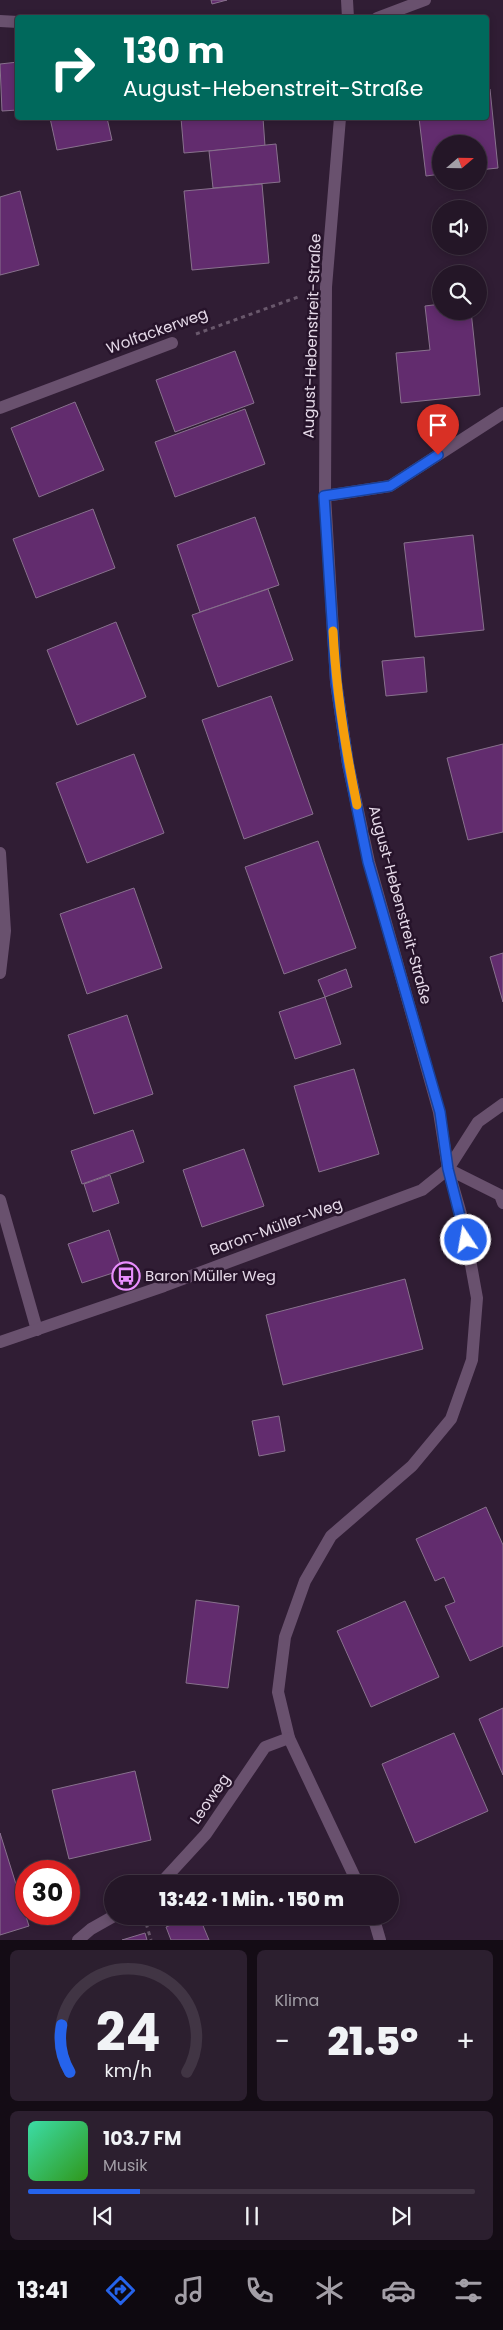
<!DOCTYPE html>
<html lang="de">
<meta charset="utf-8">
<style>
body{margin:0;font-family:Poppins,sans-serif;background:#2c1f2f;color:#f1f3f6;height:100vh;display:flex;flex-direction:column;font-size:19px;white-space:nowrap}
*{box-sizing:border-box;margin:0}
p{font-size:16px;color:#a39fa7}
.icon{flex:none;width:28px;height:28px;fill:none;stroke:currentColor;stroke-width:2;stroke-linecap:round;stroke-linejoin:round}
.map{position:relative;height:1940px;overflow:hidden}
.panel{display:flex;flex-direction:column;gap:10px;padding:10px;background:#140c15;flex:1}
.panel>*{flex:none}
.guide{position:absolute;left:15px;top:15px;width:474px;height:105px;border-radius:5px;box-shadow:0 2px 8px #0003,0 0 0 1px #413544;background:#00695c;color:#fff;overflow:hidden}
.needle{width:32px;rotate:70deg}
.controls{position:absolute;left:432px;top:135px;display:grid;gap:10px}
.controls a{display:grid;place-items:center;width:55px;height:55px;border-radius:50%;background:#241627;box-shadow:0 2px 8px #0003,0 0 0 1px #413544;font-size:25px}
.speed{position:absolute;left:15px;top:1860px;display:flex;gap:10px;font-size:25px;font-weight:700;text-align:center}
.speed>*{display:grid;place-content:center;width:65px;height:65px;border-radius:50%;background:#241627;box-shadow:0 2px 8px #0003,0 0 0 1px #413544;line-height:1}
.speed .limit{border:8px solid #d22;background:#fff;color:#111}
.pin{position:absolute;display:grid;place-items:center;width:42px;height:42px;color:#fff;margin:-51px -21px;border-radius:50% 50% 50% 0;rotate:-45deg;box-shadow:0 0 5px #0007}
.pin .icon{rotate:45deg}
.me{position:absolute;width:55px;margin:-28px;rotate:348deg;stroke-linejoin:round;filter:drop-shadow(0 0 4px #0008)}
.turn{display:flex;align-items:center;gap:18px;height:105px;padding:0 25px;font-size:22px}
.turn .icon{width:65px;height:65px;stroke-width:2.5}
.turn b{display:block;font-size:35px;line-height:42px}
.big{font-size:38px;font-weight:800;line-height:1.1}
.panel .card{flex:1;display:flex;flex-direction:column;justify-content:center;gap:8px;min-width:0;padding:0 18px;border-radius:8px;background:#2c1f2f}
.panel .dial{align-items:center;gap:0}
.dial svg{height:130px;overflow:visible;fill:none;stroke:#413544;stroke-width:7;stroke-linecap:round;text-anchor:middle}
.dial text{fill:#f1f3f6;stroke:none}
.song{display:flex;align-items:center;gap:15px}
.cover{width:60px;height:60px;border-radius:8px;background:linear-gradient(135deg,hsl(160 70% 55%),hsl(110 70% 35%))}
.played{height:5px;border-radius:2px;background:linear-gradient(90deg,#2563eb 25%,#413544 25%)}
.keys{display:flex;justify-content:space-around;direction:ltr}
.heat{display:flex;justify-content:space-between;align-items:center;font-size:28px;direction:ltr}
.panel .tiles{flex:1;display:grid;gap:10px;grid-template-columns:1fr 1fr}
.card:last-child{grid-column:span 2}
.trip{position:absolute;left:104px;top:1875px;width:295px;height:50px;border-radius:25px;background:#241627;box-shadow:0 2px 8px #0003,0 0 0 1px #413544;font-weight:800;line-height:50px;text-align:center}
.tabs{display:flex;height:80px;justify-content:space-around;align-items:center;background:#0e0910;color:#a39fa7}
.tabs .icon{width:35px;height:35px}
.tabs .current{color:#2563eb}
.tabs b{font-size:22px;color:#f1f3f6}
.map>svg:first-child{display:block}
.building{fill:#622c6e;stroke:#88718d}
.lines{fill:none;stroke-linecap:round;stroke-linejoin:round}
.path{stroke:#69586c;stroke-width:3;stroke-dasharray:4 4;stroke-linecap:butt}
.street{stroke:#69516e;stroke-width:12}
.route-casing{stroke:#184099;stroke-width:12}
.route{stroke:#2563eb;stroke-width:9}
.slow{stroke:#f59e0b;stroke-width:9}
.labels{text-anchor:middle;stroke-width:5;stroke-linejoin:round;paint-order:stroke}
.street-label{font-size:15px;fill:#e5d9e8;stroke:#26132a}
.poi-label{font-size:15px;fill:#e5d9e8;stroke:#26132a;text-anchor:start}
</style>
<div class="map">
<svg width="503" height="1940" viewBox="0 0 503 1940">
<rect width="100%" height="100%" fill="#301d34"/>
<!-- building -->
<g class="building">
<path d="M 211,0 L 227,0 L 212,4 Z"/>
<path d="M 18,62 L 18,110 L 2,111 L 0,64 Z"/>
<path d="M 486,89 L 490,89 L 498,168 L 479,170 L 479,144 L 441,144 L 441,174 L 426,176 L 419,118 L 486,118 Z"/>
<path d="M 50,118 L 107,118 L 112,140 L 57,150 Z"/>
<path d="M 181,118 L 263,118 L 265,146 L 184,153 Z"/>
<path d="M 276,144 L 280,182 L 213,188 L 209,151 Z"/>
<path d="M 262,184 L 269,263 L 192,270 L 184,191 Z"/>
<path d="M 20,191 L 39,265 L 0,275 L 0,197 Z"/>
<path d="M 441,304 L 441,311 L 471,311 L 480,395 L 401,403 L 396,353 L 430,350 L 425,306 Z"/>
<path d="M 235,351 L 254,403 L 175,432 L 156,380 Z"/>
<path d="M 75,402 L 104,470 L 39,497 L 11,428 Z"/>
<path d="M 245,409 L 265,464 L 175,497 L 155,442 Z"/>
<path d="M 93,509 L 115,568 L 36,598 L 13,539 Z"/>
<path d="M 255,517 L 279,585 L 200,612 L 177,545 Z"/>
<path d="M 473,535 L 484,630 L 415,637 L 404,543 Z"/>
<path d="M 268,589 L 293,660 L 218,687 L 192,615 Z"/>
<path d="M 116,622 L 146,697 L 77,725 L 47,650 Z"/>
<path d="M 424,657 L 427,692 L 386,696 L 382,661 Z"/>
<path d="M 271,696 L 313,814 L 244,839 L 202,720 Z"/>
<path d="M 503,744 L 503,832 L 468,840 L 447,758 Z"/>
<path d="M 134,754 L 164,833 L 87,863 L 56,783 Z"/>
<path d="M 318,841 L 356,948 L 284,974 L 245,867 Z"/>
<path d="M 134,888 L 162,968 L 87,994 L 60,914 Z"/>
<path d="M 503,953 L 503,1002 L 490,957 Z"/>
<path d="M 346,969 L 352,987 L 325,997 L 318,980 Z"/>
<path d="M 325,997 L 341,1044 L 295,1059 L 279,1012 Z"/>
<path d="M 127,1015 L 153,1094 L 94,1114 L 68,1035 Z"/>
<path d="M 354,1069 L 379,1154 L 319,1172 L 294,1086 Z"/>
<path d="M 133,1130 L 144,1162 L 82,1184 L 71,1151 Z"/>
<path d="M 244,1149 L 264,1206 L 202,1227 L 183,1170 Z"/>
<path d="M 110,1175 L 119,1203 L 93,1212 L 84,1184 Z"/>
<path d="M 109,1230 L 122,1270 L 82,1283 L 68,1244 Z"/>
<path d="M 405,1279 L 423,1349 L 283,1385 L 266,1315 Z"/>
<path d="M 279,1416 L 285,1451 L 259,1456 L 252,1421 Z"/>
<path d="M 486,1507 L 503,1545 L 503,1646 L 470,1661 L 445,1606 L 455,1602 L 444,1577 L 435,1581 L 416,1539 Z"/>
<path d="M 196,1600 L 239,1606 L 228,1688 L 186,1683 Z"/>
<path d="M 405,1601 L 439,1677 L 371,1707 L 337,1631 Z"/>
<path d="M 503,1708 L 503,1775 L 479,1719 Z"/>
<path d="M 454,1733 L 488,1811 L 415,1843 L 382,1764 Z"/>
<path d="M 135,1771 L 151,1840 L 69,1859 L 52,1790 Z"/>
<path d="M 0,1833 L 29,1926 L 0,1935 Z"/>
<path d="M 193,1916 L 199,1916 L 209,1940 L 171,1940 L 166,1927 Z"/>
<path d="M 145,1933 L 147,1940 L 122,1940 Z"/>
</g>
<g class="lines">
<!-- path -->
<g class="path">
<path d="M 196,334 L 298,297"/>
<path d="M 144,1916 L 151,1940"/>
</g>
<!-- street -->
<g class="street">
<path d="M 347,0 L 348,18"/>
<path d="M 377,18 L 425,0"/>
<path d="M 0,21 L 18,22"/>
<path d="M 340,118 L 326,287 L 325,496 L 336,682 L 348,764 L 369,862 L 439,1112 L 448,1169 L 463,1221 L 477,1298 L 472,1360 L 451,1419 L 412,1466 L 331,1536 L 305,1581 L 285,1637 L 278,1692 L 289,1738 L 358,1884"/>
<path d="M 0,408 L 172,343"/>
<path d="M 325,496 L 390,486 L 503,413"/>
<path d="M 0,853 L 5,931 L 0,973"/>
<path d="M 448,1169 L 500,1195 L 503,1203"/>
<path d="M 0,1200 L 37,1330"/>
<path d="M 0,1342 L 164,1286 L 422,1190 L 448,1169 L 478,1122 L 503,1104"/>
<path d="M 160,1884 L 206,1834 L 265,1747 L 289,1738"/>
<path d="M 373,1916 L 380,1940"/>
<path d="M 78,1940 L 91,1929 L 114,1916"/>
</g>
</g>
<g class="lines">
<!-- route casing -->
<g class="route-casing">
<path id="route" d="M 438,455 L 390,486 L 324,496 L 336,682 L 348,764 L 368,862 L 440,1112 L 448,1169 L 466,1240"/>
</g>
<!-- route -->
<use href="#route" class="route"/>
<!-- slow -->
<path class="slow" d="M 333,631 C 336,690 345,747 357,805"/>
</g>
<!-- icons -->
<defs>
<g id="bus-ring" transform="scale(1.4375)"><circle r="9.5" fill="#26132a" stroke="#e98efe" stroke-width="1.5"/><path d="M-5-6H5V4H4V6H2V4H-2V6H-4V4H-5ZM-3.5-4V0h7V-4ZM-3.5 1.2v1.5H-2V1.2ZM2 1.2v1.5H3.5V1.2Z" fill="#e98efe"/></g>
</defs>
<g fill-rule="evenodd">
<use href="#bus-ring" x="126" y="1276"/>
</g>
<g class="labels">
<!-- street labels -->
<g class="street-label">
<text transform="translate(157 331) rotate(-20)" y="5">Wolfackerweg</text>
<text transform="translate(312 336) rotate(-88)" y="5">August-Hebenstreit-Straße</text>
<text transform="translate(400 905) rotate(75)" y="5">August-Hebenstreit-Straße</text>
<text transform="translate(276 1227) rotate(-20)" y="5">Baron-Müller-Weg</text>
<text transform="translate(210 1799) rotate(-55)" y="5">Leoweg</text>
</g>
<!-- poi labels -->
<g class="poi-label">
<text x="145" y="1281">Baron Müller Weg</text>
</g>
</g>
</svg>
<div class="controls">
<a><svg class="needle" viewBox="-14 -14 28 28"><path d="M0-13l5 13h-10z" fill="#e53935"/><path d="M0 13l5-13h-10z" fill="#a39fa7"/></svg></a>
<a><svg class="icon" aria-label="sound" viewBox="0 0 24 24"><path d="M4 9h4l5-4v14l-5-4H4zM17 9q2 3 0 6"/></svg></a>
<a><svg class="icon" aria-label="search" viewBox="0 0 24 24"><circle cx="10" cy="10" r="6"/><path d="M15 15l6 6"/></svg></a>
</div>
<div class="speed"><div class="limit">30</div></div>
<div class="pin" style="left:438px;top:455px;background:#d93025"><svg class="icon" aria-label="arrive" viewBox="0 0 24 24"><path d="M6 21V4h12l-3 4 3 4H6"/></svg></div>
<svg class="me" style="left:466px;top:1240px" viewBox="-20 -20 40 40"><circle r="17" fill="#2563eb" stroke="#fff" stroke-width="3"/><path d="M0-11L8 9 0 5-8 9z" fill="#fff"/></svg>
<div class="trip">13:42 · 1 Min. · 150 m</div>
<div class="guide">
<div class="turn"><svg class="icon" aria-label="right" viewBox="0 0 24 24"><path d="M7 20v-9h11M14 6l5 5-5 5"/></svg><div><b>130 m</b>August-Hebenstreit-Straße</div></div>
</div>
</div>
<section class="panel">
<div class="tiles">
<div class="card dial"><svg viewBox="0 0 100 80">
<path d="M14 69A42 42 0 1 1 86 69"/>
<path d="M14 69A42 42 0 0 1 9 40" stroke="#2563eb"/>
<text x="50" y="56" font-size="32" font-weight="700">24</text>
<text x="50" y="72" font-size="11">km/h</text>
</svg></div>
<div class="card"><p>Klima</p>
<div class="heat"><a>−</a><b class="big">21.5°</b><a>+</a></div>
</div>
<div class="card">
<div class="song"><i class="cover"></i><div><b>103.7 FM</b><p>Musik</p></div></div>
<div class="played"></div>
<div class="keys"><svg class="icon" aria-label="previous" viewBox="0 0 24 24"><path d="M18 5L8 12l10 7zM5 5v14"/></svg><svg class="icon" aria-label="pause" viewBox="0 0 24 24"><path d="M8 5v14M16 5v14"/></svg><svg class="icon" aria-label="next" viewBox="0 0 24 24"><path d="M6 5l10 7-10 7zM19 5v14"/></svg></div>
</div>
</div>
</section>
<nav class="tabs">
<b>13:41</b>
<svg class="icon current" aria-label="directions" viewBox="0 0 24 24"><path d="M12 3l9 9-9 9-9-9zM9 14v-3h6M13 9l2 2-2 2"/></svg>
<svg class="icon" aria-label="music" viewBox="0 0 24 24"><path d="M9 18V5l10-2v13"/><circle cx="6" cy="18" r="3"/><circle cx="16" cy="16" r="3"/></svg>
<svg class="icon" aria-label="phone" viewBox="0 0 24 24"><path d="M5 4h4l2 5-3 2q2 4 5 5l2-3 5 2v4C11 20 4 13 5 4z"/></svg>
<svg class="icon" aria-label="climate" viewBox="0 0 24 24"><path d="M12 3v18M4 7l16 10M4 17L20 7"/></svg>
<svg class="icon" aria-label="car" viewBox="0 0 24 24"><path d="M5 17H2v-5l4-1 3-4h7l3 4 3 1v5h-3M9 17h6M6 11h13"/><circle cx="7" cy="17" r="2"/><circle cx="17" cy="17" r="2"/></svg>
<svg class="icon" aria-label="filters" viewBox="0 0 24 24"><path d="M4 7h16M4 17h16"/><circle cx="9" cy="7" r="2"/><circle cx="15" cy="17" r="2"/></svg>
</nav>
